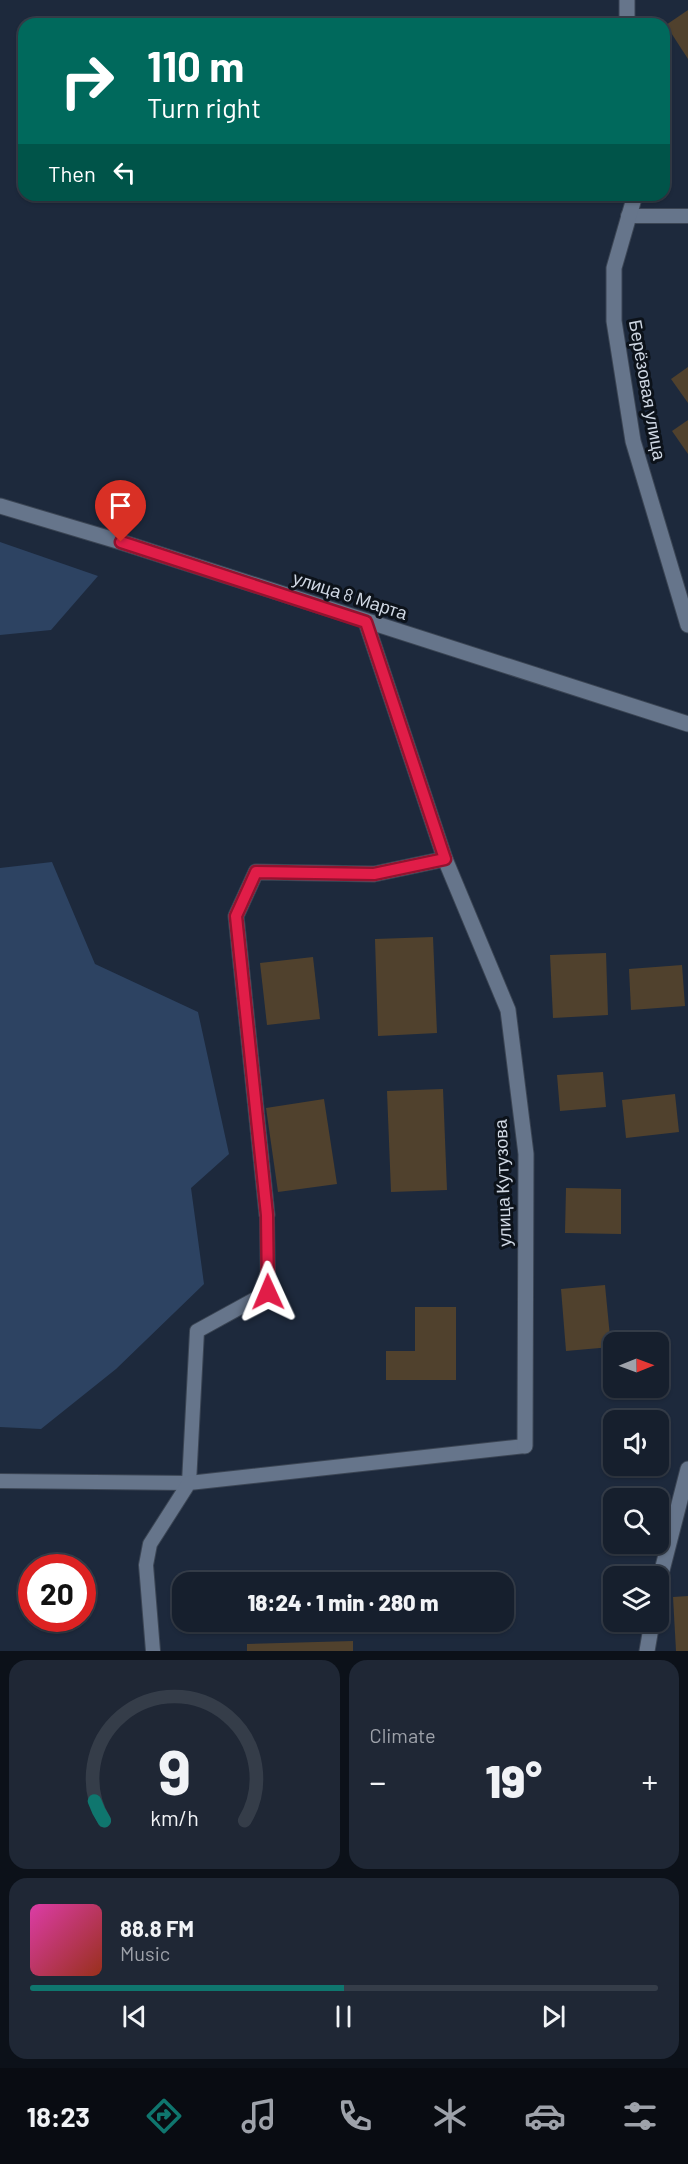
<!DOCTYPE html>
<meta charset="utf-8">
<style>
body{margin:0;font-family:Barlow,sans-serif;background:#1f2735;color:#f1f3f6;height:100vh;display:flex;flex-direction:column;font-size:22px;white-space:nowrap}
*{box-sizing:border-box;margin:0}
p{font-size:20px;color:#9ea2aa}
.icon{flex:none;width:33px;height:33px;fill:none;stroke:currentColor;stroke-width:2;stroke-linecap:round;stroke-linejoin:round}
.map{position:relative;height:1651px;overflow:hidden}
.side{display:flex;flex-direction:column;gap:9px;padding:9px;background:#0c1119;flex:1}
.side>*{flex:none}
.top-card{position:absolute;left:18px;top:18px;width:652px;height:183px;border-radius:18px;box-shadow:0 2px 4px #0004,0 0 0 2px #353d49;background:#00695c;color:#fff;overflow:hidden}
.needle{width:39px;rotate:89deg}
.buttons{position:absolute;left:603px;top:1332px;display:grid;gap:12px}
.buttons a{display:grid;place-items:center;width:66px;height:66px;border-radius:12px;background:#161f2d;box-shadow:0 2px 4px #0004,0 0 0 2px #353d49;font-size:30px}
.speed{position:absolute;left:18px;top:1554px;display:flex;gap:12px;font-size:30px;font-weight:700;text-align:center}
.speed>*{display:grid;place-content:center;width:78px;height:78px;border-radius:50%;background:#161f2d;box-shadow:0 2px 4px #0004,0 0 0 2px #353d49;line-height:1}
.speed .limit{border:9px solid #d22;background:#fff;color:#111}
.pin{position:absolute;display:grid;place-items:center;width:51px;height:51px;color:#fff;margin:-62px -26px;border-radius:50% 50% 50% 0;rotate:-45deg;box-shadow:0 0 6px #0007}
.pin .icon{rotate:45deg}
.me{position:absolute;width:66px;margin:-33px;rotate:359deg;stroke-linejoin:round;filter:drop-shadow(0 0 4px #0008)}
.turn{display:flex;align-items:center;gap:21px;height:126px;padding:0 30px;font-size:27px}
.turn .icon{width:78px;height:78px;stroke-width:2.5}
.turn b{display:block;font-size:42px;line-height:51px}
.then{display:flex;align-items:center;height:57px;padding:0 30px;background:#0003;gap:12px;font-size:22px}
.big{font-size:45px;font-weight:800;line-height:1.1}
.side .card{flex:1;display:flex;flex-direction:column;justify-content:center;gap:9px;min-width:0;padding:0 21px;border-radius:18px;background:#1f2735}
.side .dial{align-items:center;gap:0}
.dial svg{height:156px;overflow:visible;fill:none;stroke:#353d49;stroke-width:7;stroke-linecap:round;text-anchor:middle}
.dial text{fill:#f1f3f6;stroke:none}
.song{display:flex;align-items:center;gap:18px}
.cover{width:72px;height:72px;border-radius:9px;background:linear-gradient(135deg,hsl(320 70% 55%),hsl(10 70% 35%))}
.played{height:6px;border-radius:3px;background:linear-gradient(90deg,#0f766e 50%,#353d49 50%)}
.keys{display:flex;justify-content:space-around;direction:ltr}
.heat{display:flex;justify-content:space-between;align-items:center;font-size:33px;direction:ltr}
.side .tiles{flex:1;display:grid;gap:9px;grid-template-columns:1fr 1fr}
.card:last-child{grid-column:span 2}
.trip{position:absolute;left:172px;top:1572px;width:342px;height:60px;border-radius:18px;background:#161f2d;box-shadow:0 2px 4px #0004,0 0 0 2px #353d49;font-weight:800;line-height:60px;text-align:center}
.tab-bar{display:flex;height:96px;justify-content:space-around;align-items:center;background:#090c12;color:#9ea2aa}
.tab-bar .icon{width:42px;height:42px}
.tab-bar .on{color:#0f766e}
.tab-bar b{font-size:27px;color:#f1f3f6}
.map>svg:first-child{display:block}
.green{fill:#2d4362}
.building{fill:#50412d}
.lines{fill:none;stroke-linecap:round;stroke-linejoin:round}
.service-casing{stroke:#3b4554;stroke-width:16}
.minor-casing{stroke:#3b4554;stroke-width:17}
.secondary-casing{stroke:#3b4554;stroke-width:17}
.service{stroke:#66758b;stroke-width:14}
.minor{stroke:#66758b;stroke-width:15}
.secondary{stroke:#66758b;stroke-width:15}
.route-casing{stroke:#92132f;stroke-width:15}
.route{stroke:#e11d48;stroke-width:10}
.labels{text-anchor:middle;stroke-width:6;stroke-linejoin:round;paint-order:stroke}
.street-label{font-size:18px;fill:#cfd7e3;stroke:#0c121a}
</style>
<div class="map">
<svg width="688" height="1651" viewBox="0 0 688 1651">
<rect width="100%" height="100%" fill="#1d293c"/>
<!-- green -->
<g class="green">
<path d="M 0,542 L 98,576 L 51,630 L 0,635 Z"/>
<path d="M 52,862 L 95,964 L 198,1012 L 229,1154 L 191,1188 L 204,1284 L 116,1369 L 41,1429 L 0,1427 L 0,868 Z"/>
</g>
<!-- building -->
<g class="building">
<path d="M 688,10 L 688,59 L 666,25 Z"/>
<path d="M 688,367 L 688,403 L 671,379 Z"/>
<path d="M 688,420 L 688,454 L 672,431 Z"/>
<path d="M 433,937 L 437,1033 L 378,1036 L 375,939 Z"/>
<path d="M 606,953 L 608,1015 L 553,1018 L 550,955 Z"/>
<path d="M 313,957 L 320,1019 L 267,1025 L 260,963 Z"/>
<path d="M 682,965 L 685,1006 L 631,1010 L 629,969 Z"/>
<path d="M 603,1072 L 606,1107 L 560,1111 L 557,1075 Z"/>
<path d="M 443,1089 L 447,1190 L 391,1192 L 387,1091 Z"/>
<path d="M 675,1094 L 679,1132 L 626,1138 L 622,1100 Z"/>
<path d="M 324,1099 L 337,1184 L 278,1192 L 266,1108 Z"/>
<path d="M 566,1188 L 621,1189 L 621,1234 L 565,1233 Z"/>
<path d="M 605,1285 L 611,1347 L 566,1351 L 561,1289 Z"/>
<path d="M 415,1307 L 456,1307 L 456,1380 L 386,1380 L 386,1351 L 415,1351 Z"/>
<path d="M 688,1596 L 688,1651 L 676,1651 L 673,1597 Z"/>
<path d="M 353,1641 L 353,1651 L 247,1651 L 247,1644 Z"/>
</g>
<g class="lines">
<!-- service casing -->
<g class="service-casing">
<g id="service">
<path d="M 628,216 L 688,216"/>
<path d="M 0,1481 L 189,1483 L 197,1331 L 268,1292 L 267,1215"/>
<path d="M 153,1651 L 146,1565 L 150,1544 L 189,1483 L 525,1446"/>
</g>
</g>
<!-- minor casing -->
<g class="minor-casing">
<g id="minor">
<path d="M 627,24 L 627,0"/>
<path d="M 635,195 L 614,268 L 614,321 L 633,441 L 688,625"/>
<path d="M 445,859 L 508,1010 L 526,1154 L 525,1446"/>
<path d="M 267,1215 L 236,916 L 256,872 L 374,874 L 445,859 L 366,622"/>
<path d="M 658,1586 L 688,1469"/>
<path d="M 647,1651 L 652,1622"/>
</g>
</g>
<!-- secondary casing -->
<g class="secondary-casing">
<path id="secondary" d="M 0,506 L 121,542 L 688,724"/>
</g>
<!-- service -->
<use href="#service" class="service"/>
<!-- minor -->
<use href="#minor" class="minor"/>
<!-- secondary -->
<use href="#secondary" class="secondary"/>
</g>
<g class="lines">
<!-- route casing -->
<g class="route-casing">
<path id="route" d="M 121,542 L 366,622 L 445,859 L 374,874 L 256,872 L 236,916 L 267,1215 L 268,1292"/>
</g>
<!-- route -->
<use href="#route" class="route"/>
</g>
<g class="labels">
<!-- street labels -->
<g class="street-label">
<text transform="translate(647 390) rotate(80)" y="6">Берёзовая улица</text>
<text transform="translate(350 596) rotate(18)" y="6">улица 8 Марта</text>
<text transform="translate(503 1183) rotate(-92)" y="6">улица Кутузова</text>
</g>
</g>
</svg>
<div class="buttons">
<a><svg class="needle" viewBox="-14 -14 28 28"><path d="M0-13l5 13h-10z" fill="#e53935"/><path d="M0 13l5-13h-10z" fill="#9ea2aa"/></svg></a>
<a><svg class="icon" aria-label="sound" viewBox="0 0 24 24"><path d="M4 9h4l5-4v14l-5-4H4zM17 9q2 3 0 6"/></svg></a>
<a><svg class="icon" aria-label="search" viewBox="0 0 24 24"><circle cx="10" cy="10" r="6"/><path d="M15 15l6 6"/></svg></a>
<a><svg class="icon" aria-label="layers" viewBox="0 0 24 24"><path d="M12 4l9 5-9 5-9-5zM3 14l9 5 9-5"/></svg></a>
</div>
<div class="speed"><div class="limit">20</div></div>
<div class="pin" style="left:121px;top:542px;background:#d93025"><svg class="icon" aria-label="arrive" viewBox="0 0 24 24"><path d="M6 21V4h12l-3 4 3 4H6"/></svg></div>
<svg class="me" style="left:268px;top:1292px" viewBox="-20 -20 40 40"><path d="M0-17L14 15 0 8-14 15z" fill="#e11d48" stroke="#fff" stroke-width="4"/></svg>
<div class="trip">18:24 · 1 min · 280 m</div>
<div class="top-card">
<div class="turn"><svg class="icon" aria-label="right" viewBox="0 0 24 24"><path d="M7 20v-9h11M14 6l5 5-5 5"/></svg><div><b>110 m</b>Turn right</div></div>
<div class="then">Then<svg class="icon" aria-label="left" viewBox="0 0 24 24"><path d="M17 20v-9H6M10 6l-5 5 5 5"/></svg></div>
</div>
</div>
<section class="side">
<div class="tiles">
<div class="card dial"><svg viewBox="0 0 100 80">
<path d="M14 69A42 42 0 1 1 86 69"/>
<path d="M14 69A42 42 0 0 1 9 59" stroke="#0f766e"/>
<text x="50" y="56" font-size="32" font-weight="700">9</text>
<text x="50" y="72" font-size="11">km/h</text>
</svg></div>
<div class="card"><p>Climate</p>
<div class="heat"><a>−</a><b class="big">19°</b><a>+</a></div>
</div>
<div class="card">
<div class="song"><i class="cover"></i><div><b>88.8 FM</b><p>Music</p></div></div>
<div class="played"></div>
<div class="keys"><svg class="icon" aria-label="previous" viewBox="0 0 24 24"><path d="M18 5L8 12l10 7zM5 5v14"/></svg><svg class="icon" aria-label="pause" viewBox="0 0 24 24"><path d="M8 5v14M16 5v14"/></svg><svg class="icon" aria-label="next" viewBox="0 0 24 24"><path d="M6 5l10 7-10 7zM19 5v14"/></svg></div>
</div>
</div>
</section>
<nav class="tab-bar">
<b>18:23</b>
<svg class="icon on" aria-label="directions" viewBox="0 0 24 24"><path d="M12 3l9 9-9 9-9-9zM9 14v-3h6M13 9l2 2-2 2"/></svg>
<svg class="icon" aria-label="music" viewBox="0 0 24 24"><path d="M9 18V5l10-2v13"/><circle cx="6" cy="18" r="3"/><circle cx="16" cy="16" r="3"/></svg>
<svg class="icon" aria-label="phone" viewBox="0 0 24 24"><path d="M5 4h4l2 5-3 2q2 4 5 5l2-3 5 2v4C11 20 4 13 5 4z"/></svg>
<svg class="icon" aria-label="climate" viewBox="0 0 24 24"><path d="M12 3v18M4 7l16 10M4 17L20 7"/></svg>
<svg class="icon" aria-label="car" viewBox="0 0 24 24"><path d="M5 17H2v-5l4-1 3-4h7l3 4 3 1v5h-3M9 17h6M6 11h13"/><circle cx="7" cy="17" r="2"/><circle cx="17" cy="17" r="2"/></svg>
<svg class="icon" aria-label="filters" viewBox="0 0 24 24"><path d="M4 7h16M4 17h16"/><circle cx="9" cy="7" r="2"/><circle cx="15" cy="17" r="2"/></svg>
</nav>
